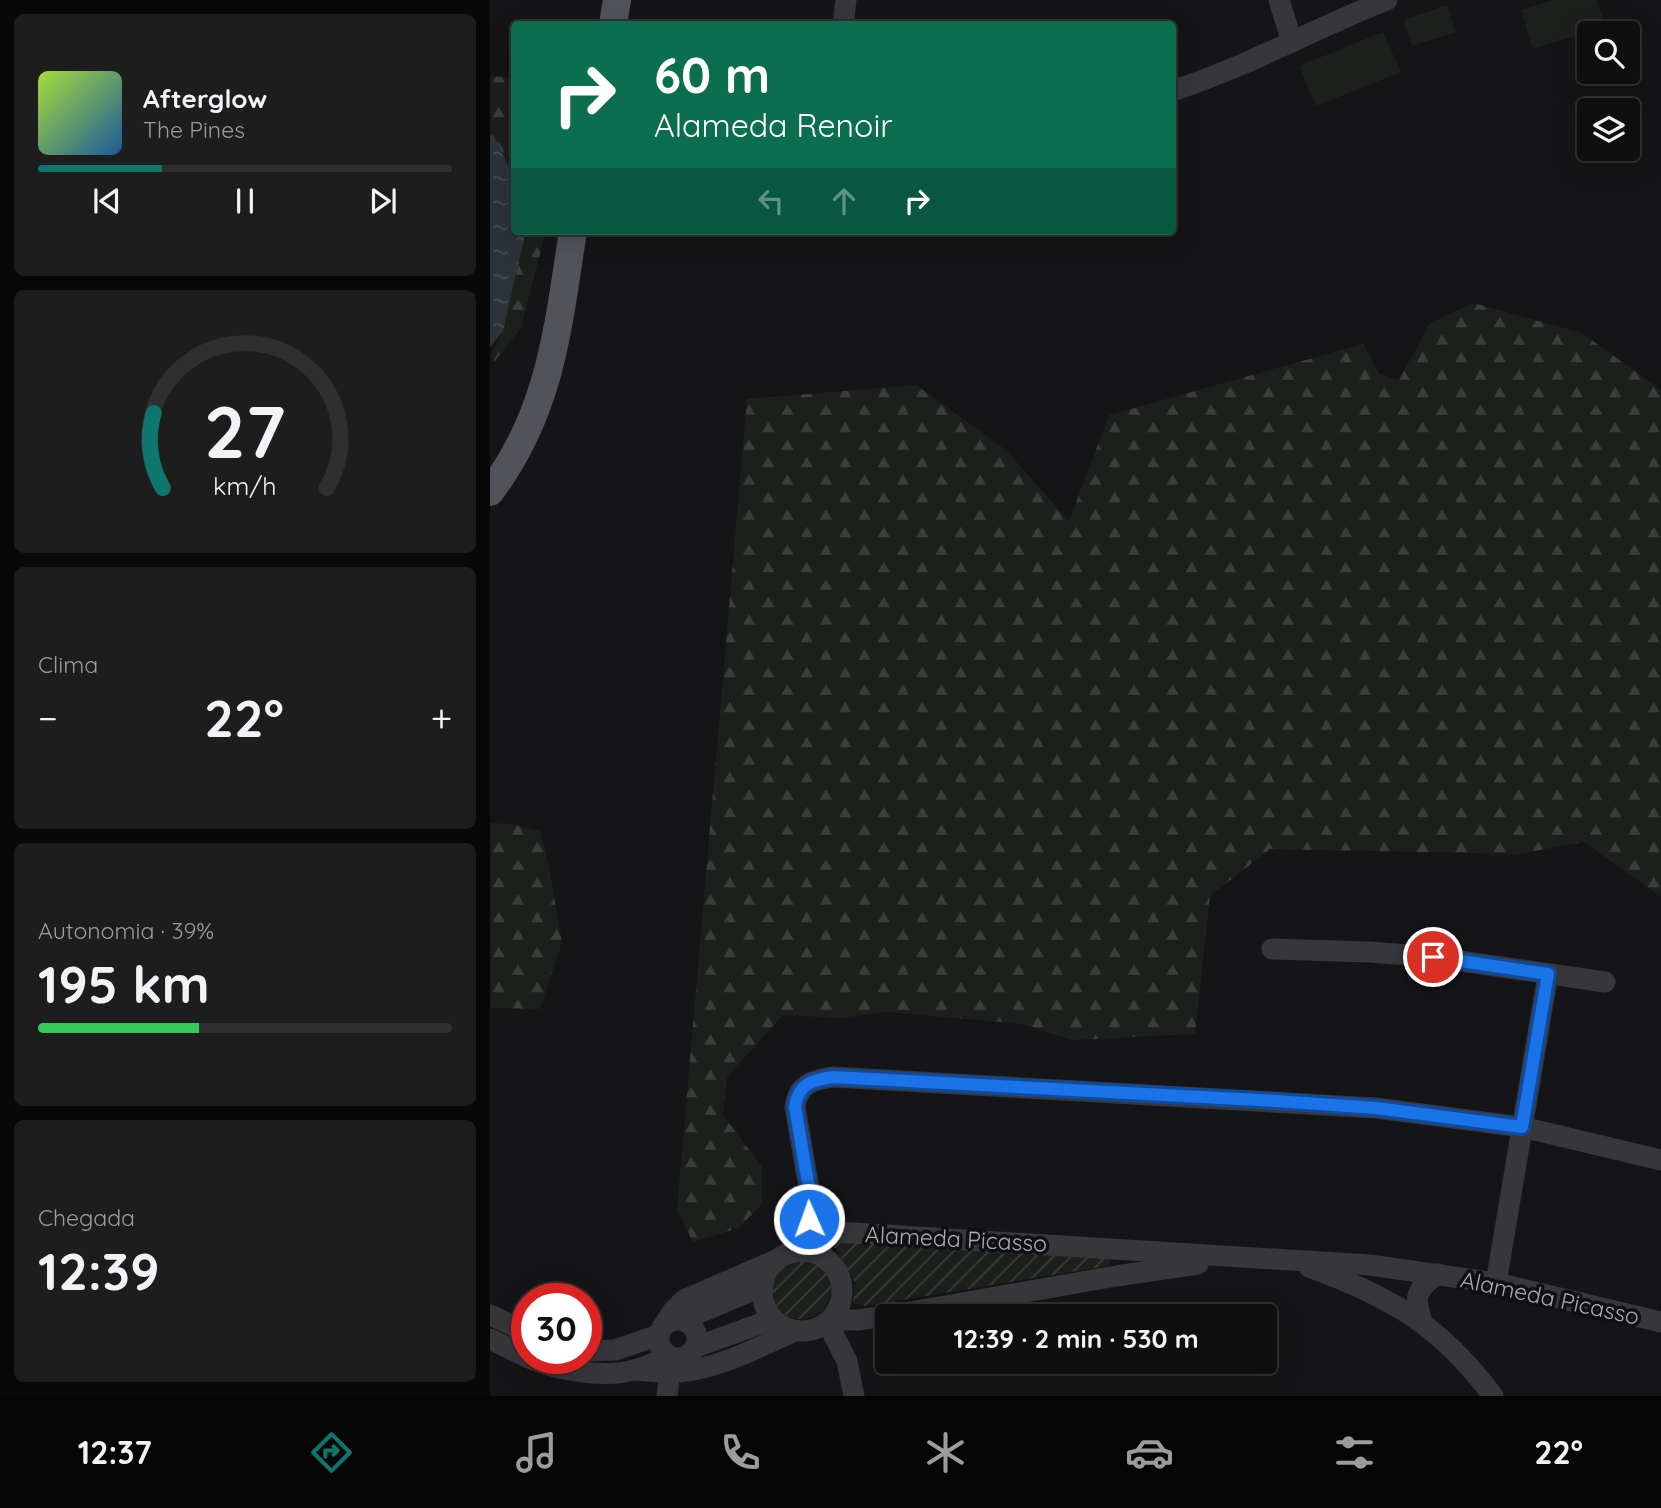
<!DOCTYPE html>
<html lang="pt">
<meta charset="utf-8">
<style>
body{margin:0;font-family:Quicksand,sans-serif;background:#1e1d1e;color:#f1f3f6;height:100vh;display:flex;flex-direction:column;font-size:26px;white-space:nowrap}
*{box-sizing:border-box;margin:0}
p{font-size:23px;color:#9c9c9f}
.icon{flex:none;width:38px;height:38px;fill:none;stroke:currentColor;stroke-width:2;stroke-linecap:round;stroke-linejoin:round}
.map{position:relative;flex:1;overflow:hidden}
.drawer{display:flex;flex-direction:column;gap:14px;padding:14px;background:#090809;width:490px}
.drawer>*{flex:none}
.top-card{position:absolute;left:21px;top:21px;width:665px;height:214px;border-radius:7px;box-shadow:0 7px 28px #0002,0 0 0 2px #302f30;background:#0b6e4f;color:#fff;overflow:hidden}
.fabs{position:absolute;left:1087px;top:21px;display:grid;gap:14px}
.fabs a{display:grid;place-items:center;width:63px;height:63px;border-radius:7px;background:#100f10;box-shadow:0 7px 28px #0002,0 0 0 2px #302f30;font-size:35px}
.speed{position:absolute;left:21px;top:1283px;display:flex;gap:14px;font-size:35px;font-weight:700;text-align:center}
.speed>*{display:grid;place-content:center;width:91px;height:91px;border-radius:50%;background:#100f10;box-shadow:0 7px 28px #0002,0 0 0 2px #302f30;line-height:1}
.speed .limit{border:10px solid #d22;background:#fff;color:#111}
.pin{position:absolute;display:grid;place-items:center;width:60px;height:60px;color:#fff;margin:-30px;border:4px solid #fff;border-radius:50%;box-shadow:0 2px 7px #0007}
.me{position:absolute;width:77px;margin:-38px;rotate:358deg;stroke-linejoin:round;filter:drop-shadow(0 0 5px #0008)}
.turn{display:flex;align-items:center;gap:24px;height:147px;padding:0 28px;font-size:32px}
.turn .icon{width:91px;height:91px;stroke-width:2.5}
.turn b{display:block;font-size:49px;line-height:60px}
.lanes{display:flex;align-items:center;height:66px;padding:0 28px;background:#0003;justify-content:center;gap:35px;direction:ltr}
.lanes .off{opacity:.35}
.big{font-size:52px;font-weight:800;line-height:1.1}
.drawer .card{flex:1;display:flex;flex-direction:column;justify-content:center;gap:10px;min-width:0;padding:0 24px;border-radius:10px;background:#1e1d1e}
.drawer .dial{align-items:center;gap:0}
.dial svg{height:182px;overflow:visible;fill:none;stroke:#302f30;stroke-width:7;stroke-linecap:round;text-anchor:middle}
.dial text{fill:#f1f3f6;stroke:none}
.song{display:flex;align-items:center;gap:21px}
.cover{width:84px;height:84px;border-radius:10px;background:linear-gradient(135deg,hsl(80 70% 55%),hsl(210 70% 35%))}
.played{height:7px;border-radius:4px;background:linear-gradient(90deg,#0f766e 30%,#302f30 30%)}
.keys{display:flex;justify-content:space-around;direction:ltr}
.heat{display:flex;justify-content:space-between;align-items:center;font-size:38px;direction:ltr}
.charge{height:10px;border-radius:5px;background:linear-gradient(90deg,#34c759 39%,#302f30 0)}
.trip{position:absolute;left:385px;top:1304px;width:402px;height:70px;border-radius:7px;background:#100f10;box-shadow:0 7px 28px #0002,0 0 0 2px #302f30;font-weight:800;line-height:70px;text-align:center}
.tab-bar{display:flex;height:112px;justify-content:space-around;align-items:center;background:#060606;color:#9c9c9f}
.tab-bar .icon{width:49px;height:49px}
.tab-bar .active{color:#0f766e}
.tab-bar b{font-size:32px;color:#f1f3f6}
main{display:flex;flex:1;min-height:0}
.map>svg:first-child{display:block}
.forest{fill:url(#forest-firs)}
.garden{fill:url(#garden-furrows)}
.pitch{fill:#1b201c}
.water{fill:url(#water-ripples)}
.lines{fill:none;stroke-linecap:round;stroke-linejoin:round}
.minor{stroke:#36363b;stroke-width:21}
.major{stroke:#525359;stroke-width:28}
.route-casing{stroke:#114b97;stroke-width:18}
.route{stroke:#1a73e8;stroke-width:12}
.labels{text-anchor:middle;stroke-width:7;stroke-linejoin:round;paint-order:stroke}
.street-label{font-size:23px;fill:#a8abb5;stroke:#100f11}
</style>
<main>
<section class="drawer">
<div class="card">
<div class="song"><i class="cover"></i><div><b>Afterglow</b><p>The Pines</p></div></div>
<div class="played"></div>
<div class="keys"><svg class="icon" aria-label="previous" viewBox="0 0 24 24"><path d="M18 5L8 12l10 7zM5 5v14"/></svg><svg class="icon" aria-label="pause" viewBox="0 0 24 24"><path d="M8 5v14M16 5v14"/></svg><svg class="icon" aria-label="next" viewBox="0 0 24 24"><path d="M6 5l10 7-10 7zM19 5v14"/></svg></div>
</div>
<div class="card dial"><svg viewBox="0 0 100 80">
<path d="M14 69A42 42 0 1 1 86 69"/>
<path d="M14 69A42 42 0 0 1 10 36" stroke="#0f766e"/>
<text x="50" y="56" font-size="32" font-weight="700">27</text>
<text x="50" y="72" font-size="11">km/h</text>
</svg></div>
<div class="card"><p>Clima</p>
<div class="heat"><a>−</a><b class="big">22°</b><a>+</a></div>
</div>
<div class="card"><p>Autonomia · 39%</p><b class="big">195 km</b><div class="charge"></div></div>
<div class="card"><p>Chegada</p><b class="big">12:39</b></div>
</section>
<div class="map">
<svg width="1171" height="1396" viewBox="0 0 1171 1396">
<defs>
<pattern id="forest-firs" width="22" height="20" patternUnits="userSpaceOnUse" patternTransform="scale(1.75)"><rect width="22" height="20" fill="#1b201c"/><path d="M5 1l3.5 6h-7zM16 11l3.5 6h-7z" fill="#393e3b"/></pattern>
<pattern id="garden-furrows" width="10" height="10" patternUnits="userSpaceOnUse" patternTransform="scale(1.75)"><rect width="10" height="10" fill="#1b201c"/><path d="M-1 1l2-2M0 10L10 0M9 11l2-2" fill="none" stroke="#393e3b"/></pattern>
<pattern id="water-ripples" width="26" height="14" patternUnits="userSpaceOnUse" patternTransform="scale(1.75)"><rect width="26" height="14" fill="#2c3238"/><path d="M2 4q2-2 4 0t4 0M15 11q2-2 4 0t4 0" fill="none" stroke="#484d53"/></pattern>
</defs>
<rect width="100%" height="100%" fill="#151416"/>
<!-- forest -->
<g class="forest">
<path d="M 0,76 L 24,78 L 24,178 L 3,135 L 0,134 Z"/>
<path d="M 36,231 L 56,231 L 31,328 L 4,362 L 1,355 L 13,331 Z"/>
<path d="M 983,303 L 1092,333 L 1171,390 L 1171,897 L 1094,842 L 1029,854 L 780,849 L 720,896 L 705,1034 L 582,1040 L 533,1024 L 397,1012 L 351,1018 L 293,1015 L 237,1077 L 233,1115 L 272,1167 L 272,1204 L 249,1228 L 203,1242 L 187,1209 L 257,399 L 426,385 L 516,450 L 579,521 L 619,415 L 873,344 L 889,374 L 909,380 L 940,323 Z"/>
<path d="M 0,823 L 22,824 L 50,831 L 58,862 L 72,942 L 50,1009 L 0,1008 Z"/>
</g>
<!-- garden -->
<g class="garden">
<path d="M 350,1240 L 619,1255 L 621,1262 L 617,1266 L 376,1306 L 363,1303 L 365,1282 L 343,1245 Z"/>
<circle cx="311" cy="1289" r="30"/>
</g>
<!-- pitch -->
<g class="pitch">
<path d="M 1063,0 L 1106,0 L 1116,26 L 1043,49 L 1031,10 Z"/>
<path d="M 957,5 L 966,32 L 922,46 L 914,20 Z"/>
<path d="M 893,32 L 911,72 L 826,106 L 809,66 Z"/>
</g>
<!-- water -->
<path class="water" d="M 3,134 L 24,178 L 24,231 L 36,231 L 13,331 L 0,347 L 0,135 Z"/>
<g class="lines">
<!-- minor -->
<g class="minor">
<path d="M 789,0 L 802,42"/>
<path d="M 353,24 L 356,0"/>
<path d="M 682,91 C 757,67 825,28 897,0"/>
<path d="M 782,949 L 879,952 L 943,957 L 1115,982"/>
<circle cx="312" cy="1291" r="40"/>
<path d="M 304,1252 L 317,1227 L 321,1200 L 305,1107 C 308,1084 322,1080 343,1077 L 886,1108 L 1032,1127 L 1171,1160"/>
<path d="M 314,1252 L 331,1235 L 348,1232 L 880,1265 L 1006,1283 L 1171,1322"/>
<path d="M 819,1267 C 900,1296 951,1326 1003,1396"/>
<path d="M 1006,1283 L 1058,974"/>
<path d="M 0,1315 L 37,1332"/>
<path d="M 398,1316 L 626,1276 L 708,1264"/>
<circle cx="188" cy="1339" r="19"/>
<path d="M 192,1320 L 273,1286"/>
<path d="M 340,1320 L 368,1320 L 397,1316"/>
<path d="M 337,1322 L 357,1361 L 364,1396"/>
<path d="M 932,1322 C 924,1296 925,1290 948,1274"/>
<path d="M 170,1331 L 183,1311 L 194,1300 L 286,1260"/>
<path d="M 0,1339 L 37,1357"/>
<path d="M 206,1347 L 283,1319"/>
<path d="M 96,1351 L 125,1350 L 169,1335"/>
<path d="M 39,1358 C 69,1371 117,1379 148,1369 C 158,1366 169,1361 179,1356"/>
<path d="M 146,1370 C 160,1371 175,1374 190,1372 C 230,1368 269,1347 305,1331"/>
<path d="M 177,1396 L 181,1360"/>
</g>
<!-- major -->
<g class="major">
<path d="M 123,24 L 127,0"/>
<path d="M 0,492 C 61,412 68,327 83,231"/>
</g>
</g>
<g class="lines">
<!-- route casing -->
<g class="route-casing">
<path id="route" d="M 319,1219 L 321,1200 L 305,1107 C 308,1084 322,1080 343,1077 L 786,1101 L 886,1108 L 1032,1127 L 1058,974 L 943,957"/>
</g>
<!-- route -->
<use href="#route" class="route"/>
</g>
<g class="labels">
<!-- street labels -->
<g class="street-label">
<text transform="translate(466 1239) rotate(3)" y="8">Alameda Picasso</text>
<text transform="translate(1060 1298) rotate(12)" y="8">Alameda Picasso</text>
</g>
</g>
</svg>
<div class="fabs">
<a><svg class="icon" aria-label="search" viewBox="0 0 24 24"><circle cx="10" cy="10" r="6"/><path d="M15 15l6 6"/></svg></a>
<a><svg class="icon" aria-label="layers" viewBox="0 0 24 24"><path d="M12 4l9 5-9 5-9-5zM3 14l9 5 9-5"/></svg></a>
</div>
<div class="speed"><div class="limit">30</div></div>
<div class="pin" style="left:943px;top:957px;background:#d93025"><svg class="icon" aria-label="arrive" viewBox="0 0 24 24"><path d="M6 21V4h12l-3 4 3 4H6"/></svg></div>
<svg class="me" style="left:319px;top:1219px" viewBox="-20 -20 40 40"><circle r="17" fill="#1a73e8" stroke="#fff" stroke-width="3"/><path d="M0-11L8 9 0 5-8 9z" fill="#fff"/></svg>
<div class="trip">12:39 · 2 min · 530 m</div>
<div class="top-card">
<div class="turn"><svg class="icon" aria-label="right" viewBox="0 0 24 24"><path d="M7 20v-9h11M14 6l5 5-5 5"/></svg><div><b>60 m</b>Alameda Renoir</div></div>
<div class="lanes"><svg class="icon off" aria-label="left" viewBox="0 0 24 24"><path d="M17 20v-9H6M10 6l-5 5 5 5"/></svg><svg class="icon off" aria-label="ahead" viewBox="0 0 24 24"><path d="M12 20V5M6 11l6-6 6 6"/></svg><svg class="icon" aria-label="right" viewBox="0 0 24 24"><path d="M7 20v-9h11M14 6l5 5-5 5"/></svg></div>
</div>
</div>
</main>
<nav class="tab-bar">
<b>12:37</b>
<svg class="icon active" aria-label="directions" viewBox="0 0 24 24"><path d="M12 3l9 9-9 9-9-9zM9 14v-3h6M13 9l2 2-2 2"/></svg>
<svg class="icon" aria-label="music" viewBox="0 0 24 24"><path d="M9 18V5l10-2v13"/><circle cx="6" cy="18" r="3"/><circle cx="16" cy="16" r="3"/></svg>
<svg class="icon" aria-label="phone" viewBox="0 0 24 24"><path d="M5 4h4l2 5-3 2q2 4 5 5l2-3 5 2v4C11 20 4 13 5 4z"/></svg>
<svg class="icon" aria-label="climate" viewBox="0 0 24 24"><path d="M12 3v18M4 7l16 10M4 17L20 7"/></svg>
<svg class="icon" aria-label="car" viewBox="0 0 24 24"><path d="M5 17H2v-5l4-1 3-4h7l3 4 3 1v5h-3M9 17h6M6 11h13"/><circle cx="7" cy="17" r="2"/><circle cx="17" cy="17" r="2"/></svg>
<svg class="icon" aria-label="filters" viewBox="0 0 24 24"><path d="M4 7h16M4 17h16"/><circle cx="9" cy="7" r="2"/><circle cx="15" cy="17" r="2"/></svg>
<b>22°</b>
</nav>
